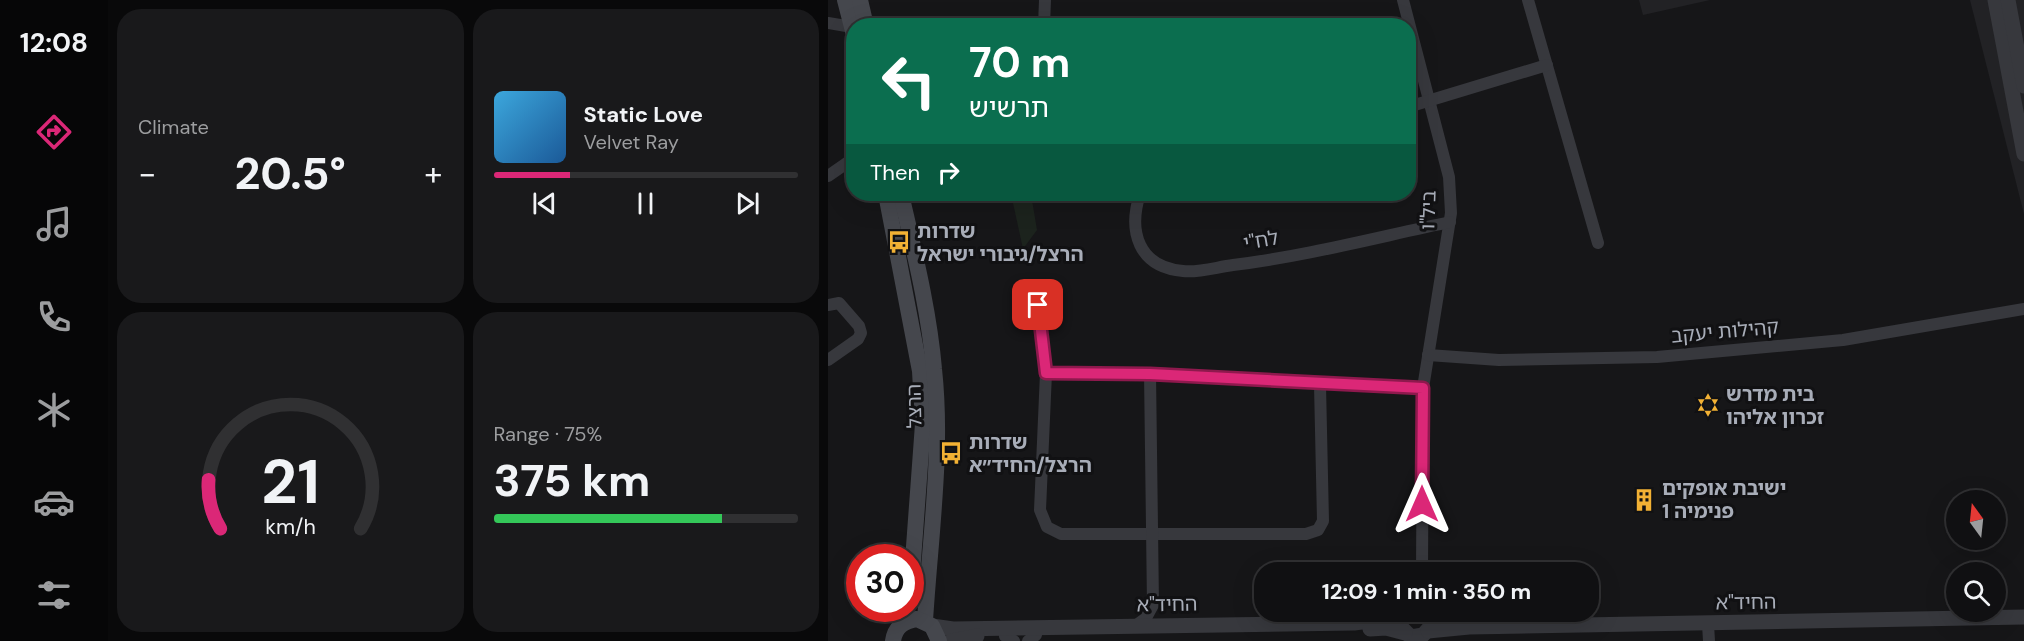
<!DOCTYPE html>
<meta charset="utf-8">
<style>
body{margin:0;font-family:"DM Sans","Noto Sans Hebrew",sans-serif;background:#19191b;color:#f1f3f6;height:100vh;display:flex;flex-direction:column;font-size:22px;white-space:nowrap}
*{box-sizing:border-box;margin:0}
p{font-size:20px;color:#9c9d9f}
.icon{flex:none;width:33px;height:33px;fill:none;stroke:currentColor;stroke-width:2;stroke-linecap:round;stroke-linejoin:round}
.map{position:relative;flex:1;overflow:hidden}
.drawer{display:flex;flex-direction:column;gap:9px;padding:9px;background:#09090a;width:720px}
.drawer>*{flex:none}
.hud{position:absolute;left:18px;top:18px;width:570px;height:183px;border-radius:24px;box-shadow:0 6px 24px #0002,0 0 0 2px #303032;background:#0b6e4f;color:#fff;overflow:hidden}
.needle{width:39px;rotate:345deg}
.tools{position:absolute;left:1118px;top:490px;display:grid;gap:12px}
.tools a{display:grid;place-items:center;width:60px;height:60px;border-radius:50%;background:#101012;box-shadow:0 6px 24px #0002,0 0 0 2px #303032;font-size:30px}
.speed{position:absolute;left:18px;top:544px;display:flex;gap:12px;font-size:30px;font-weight:700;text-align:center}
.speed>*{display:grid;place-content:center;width:78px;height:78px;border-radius:50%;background:#101012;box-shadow:0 6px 24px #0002,0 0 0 2px #303032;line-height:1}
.speed .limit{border:9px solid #d22;background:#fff;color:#111}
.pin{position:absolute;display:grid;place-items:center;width:51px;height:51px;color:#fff;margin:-26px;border-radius:12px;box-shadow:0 3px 9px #0006}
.me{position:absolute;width:66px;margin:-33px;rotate:0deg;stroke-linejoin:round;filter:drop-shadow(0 0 4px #0008)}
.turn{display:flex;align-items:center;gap:21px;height:126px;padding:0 24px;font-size:27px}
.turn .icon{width:78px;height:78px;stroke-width:2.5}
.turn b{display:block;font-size:42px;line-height:51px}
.then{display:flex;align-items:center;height:57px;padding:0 24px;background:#0003;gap:12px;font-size:22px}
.big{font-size:45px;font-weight:700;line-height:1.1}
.drawer .tile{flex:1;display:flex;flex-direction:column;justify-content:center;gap:9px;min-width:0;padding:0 21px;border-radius:24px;background:#19191b}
.drawer .dial{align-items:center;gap:0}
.dial svg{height:156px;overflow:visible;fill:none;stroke:#303032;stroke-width:7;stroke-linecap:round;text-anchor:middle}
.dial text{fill:#f1f3f6;stroke:none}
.song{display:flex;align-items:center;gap:18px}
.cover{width:72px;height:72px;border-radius:9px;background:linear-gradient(135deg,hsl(200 70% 55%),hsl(210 70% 35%))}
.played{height:6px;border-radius:3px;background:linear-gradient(90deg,#db2777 25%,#303032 25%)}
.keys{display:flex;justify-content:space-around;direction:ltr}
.heat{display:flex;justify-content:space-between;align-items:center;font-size:33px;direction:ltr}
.charge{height:9px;border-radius:4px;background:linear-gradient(90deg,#34c759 75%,#303032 0)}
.drawer .tiles{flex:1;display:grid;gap:9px;grid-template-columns:repeat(2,1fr)}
.trip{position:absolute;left:426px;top:562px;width:345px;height:60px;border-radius:24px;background:#101012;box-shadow:0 6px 24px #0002,0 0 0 2px #303032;font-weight:700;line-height:60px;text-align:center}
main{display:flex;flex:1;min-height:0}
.menu{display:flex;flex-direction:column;width:108px;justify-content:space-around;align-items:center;background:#060607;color:#9c9d9f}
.menu .icon{width:42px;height:42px}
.menu .selected{color:#db2777}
.menu b{font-size:27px;color:#f1f3f6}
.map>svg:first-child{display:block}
.built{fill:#222225}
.green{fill:#1c231d}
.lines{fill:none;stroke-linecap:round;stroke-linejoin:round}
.minor{stroke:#37383d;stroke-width:12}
.tertiary{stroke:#37383d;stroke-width:15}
.secondary{stroke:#45474d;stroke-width:16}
.route-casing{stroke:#8e194d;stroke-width:15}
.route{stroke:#db2777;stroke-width:10}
.labels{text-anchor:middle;stroke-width:6;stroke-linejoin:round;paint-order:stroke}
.street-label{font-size:20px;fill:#a8adb8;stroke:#111113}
.poi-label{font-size:20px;font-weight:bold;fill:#a8adb8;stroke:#111113;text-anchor:start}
</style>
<main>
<nav class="menu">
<b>12:08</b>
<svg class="icon selected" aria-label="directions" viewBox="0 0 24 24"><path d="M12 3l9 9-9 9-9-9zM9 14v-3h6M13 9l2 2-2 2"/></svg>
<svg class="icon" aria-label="music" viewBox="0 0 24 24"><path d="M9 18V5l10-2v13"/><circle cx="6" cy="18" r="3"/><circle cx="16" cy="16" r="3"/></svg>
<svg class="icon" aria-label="phone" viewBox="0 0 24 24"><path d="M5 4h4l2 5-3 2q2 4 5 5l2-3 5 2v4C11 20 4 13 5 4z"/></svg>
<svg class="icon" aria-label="climate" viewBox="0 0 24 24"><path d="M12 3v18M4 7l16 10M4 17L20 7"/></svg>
<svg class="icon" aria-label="car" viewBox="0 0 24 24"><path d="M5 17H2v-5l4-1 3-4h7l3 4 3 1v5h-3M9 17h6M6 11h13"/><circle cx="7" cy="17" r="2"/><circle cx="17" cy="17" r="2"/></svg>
<svg class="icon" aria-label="filters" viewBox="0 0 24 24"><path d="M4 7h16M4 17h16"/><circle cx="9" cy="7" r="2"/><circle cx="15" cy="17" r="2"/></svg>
</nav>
<section class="drawer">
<div class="tiles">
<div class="tile"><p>Climate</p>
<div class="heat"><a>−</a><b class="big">20.5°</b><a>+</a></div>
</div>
<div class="tile">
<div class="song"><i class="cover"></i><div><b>Static Love</b><p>Velvet Ray</p></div></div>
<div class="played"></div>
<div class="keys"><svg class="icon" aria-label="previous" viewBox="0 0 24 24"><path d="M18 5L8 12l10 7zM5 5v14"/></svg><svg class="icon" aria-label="pause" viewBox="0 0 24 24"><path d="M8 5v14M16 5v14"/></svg><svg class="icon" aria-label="next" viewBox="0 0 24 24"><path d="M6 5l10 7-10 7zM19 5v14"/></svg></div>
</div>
<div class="tile dial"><svg viewBox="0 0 100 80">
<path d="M14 69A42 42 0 1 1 86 69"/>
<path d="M14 69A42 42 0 0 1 8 44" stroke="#db2777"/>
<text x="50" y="56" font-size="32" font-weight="700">21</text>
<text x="50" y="72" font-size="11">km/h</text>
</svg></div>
<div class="tile"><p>Range · 75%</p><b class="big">375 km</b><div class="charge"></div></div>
</div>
</section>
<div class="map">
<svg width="1196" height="641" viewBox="0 0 1196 641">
<rect width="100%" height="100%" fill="#161618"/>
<!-- built -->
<g class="built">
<path d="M 811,0 L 882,0 L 815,15 Z"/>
<path d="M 1142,0 L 1196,0 L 1196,214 Z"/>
</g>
<!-- green -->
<path class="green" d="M 183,194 L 203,194 L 209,230 L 195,249 Z"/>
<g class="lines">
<!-- minor -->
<g class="minor">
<path d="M 575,0 L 621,177 L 623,213 L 595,388 L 594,573"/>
<path d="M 700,0 L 770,243"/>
<path d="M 0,23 L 24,27"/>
<path d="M 216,26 L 217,0"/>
<path d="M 580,107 L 719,65"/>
<path d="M 0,176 L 26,158"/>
<path d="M 312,194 C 300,231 310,267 355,271 C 370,273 389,267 405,265 C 478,256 550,237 622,222"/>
<path d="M 0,305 L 11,303 L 31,326 L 33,333 L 30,339 L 0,360"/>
<path d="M 210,305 L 218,373 L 212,510 L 219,527 L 233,534 L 478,534 L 490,530 L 495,521 L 492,385"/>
<path d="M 600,355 L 671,360 L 829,357 L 1015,340 L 1196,309"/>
<path d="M 218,373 L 322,373 L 595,388"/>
<path d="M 880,624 L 881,641"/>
<path d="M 307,626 L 318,618 L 325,605 L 322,373"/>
<path d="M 177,636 L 186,641"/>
<path d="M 200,641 L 208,635"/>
</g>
<!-- tertiary -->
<g class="tertiary">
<path d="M 1167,0 L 1196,154"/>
<path d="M 1180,0 L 1196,86"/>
<path d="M 104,626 L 125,629 L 526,623 L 557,619 L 573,612"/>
<path d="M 572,626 L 583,637 L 595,635 L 603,626 L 601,612"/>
<path d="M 542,629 L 558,628 L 577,633"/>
<path d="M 600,631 L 641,627 L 1196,617"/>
<path d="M 123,641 L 149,636"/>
</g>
<!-- secondary -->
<g class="secondary">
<path d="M 17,0 L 26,35"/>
<path d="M 32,0 L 38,26"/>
<path d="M 58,194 L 92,371 L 95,424 L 82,601"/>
<path d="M 73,194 C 86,251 101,310 106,369 C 115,451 102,539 97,621"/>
<path d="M 65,641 C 67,627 76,621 89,619 L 104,626 L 111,641"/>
</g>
</g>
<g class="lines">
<!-- route casing -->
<g class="route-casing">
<path id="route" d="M 210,305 L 218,373 L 322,374 L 595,388 L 594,504"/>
</g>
<!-- route -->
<use href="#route" class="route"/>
</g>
<!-- icons -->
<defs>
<g id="bus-bare" transform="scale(1.8)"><path d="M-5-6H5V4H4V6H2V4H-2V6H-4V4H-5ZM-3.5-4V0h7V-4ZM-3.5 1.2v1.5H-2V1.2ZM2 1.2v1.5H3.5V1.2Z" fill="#f2b134" stroke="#111113" stroke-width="2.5" paint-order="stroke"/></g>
<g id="synagogue-bare" transform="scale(1.8)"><path d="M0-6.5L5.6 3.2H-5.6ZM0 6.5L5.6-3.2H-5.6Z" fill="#f2b134" stroke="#111113" stroke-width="2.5" paint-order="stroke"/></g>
<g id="building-bare" transform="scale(1.8)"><path d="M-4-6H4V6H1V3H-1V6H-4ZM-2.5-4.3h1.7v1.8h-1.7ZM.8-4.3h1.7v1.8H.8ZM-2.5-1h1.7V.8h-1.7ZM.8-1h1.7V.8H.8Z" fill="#f2b134" stroke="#111113" stroke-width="2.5" paint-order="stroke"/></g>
</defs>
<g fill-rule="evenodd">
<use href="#bus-bare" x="71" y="242"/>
<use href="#synagogue-bare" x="880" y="405"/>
<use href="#bus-bare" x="123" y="453"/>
<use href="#building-bare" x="816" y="500"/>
</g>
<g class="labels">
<!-- street labels -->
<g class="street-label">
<text transform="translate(600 210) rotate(-88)" y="7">ביל"ו</text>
<text transform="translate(433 240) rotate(-10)" y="7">לח"י</text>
<text transform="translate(897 331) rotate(-5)" y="7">קהילות יעקב</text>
<text transform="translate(86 406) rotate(-91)" y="7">הרצל</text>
<text transform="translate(918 602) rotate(-1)" y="7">החיד"א</text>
<text transform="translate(339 604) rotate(-1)" y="7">החיד"א</text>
</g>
<!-- poi labels -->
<g class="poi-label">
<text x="89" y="238">שדרות<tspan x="89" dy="23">הרצל/גיבורי ישראל</tspan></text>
<text x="898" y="401">בית מדרש<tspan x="898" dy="23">זכרון אליהו</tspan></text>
<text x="141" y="449">שדרות<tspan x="141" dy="23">הרצל/החיד״א</tspan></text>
<text x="834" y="495">ישיבת אופקים<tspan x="834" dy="23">פנימיה 1</tspan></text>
</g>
</g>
</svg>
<div class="tools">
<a><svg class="needle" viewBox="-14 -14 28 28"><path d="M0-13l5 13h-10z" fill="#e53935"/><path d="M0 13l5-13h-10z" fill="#9c9d9f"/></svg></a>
<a><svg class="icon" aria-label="search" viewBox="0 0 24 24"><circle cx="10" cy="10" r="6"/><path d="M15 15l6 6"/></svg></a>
</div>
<div class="speed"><div class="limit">30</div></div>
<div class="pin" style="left:210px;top:305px;background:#d93025"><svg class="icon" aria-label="arrive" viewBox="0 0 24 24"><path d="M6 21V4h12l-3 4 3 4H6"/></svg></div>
<svg class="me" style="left:594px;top:504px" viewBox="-20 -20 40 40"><path d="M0-17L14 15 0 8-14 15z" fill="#db2777" stroke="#fff" stroke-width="4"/></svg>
<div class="trip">12:09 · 1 min · 350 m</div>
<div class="hud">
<div class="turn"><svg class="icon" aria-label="left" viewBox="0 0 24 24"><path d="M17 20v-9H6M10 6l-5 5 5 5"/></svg><div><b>70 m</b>תרשיש</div></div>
<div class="then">Then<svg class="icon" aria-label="right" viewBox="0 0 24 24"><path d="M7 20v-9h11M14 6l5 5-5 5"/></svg></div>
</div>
</div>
</main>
